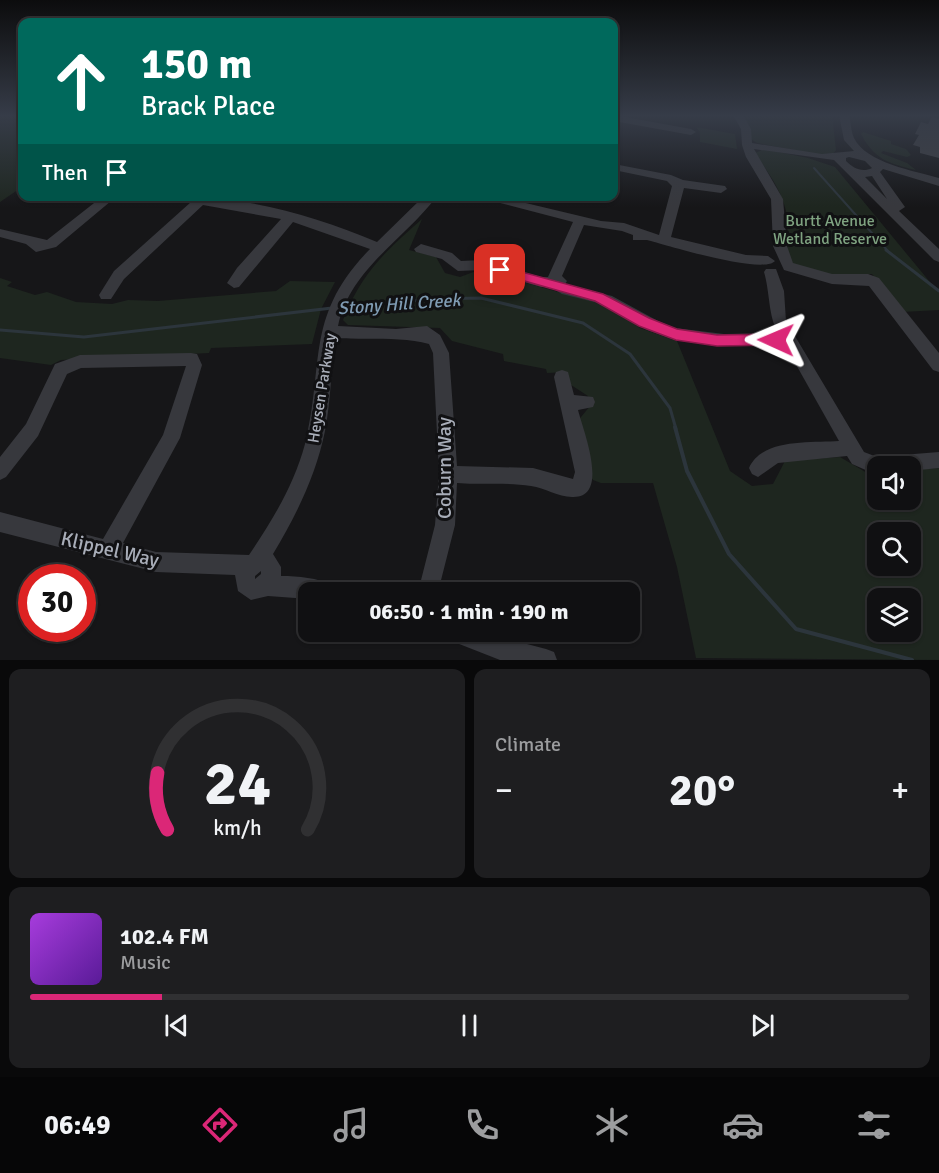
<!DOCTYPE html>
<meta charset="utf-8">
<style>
body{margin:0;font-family:Signika,sans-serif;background:#1e1e20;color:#f1f3f6;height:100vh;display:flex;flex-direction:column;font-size:22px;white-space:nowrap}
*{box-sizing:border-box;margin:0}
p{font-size:20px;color:#9c9d9f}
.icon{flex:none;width:33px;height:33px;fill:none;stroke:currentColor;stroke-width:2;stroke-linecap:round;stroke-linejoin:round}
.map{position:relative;height:660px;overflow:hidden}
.panel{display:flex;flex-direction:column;gap:9px;padding:9px;background:#09090a;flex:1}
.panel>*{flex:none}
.hud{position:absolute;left:18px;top:18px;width:600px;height:183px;border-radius:12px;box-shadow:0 2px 4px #0004,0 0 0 2px #303032;background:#00695c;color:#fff;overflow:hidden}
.buttons{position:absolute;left:867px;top:456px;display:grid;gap:12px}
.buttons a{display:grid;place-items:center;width:54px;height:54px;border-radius:12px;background:#101012;box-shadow:0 2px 4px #0004,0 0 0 2px #303032;font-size:30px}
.speed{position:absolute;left:18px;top:564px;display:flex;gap:12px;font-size:30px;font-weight:700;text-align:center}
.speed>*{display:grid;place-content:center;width:78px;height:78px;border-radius:50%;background:#101012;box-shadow:0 2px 4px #0004,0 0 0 2px #303032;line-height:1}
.speed .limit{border:9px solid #d22;background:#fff;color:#111}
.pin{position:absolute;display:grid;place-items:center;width:51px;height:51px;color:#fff;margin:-26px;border-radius:12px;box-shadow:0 3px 9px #0006}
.me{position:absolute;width:66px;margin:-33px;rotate:271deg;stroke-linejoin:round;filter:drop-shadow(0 0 4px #0008)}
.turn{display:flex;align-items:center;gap:21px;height:126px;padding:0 24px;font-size:27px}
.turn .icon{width:78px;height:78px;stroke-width:2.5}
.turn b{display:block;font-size:42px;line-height:51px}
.then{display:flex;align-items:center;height:57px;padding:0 24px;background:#0003;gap:12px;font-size:22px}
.big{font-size:45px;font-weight:800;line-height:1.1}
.panel .widget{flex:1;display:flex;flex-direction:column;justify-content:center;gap:9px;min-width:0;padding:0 21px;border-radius:12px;background:#1e1e20}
.panel .dial{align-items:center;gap:0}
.dial svg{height:156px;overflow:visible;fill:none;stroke:#303032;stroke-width:7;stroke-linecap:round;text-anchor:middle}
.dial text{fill:#f1f3f6;stroke:none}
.song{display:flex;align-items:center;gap:18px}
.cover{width:72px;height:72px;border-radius:9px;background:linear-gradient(135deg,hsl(280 70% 55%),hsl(270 70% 35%))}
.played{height:6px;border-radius:3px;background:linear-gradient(90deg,#db2777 15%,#303032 15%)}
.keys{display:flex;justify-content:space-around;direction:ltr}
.heat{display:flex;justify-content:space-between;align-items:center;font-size:33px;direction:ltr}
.panel .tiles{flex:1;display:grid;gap:9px;grid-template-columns:1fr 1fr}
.widget:last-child{grid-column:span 2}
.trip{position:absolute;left:298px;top:582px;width:342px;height:60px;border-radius:12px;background:#101012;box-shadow:0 2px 4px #0004,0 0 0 2px #303032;font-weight:800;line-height:60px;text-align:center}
.tabs{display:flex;height:96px;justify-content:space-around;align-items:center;background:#060607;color:#9c9d9f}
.tabs .icon{width:42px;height:42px}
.tabs .active{color:#db2777}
.tabs b{font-size:27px;color:#f1f3f6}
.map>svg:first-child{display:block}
.green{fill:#1e261f;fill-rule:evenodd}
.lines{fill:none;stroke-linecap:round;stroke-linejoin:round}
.stream-far2{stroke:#2c353c;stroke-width:2}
.stream-far1{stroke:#2c353c;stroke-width:3}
.stream{stroke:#2c353c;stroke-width:4}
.building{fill:#404145}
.minor{fill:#37383d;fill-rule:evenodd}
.route{fill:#db2777;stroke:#8e194d;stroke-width:1.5}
.labels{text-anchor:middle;stroke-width:6;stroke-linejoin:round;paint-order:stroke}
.park-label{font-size:16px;fill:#7fa381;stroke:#111113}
.street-label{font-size:16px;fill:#a8adb8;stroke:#111113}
.water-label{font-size:18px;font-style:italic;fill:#7f9bb3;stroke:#111113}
.near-street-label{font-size:20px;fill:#a8adb8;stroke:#111113}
</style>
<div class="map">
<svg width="939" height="660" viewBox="0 0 939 660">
<rect width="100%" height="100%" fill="#161618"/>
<!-- green -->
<g class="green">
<path d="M 0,115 L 22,115 L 22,187 L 0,202 Z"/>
<path d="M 742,115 L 832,115 L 836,150 L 833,154 L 821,155 L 757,143 L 751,139 L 749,126 Z"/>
<path d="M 696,127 L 735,134 L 737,149 L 700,142 L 700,132 Z"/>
<path d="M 863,132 L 891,141 L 891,144 L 906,149 L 911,155 L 907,157 L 883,151 L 881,153 L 907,163 L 916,170 C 889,164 874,159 861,134 Z"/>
<path d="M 764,149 L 808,158 L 835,167 L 939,293 L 939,310 L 902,312 L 872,274 L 830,275 L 794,265 C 781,245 791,232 786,211 C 781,189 767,171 755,153 Z"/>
<path d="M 422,219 L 409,250 L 436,257 L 445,273 L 460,277 L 479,270 L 609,306 L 640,328 L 677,341 L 730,471 L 752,486 L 773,484 L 785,461 L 840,457 L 867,473 L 877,472 L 878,500 L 910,500 L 911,470 L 939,468 L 939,660 L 696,658 L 677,567 L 653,483 L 601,483 L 593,480 L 588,473 L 577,422 L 590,406 L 588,396 L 568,383 L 566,372 L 547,373 L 546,369 L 504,361 L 503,354 L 452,341 L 440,328 L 348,325 L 343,320 C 362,272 385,252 422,219 ZM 878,532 L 910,532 L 910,566 L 878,566 ZM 878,598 L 910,598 L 910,632 L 878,632 Z"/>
<path d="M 0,278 L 12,282 L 7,286 L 35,295 L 47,292 L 76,302 L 112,304 L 128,300 L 158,301 L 276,291 L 290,281 L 335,282 L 321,309 L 312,344 L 211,348 L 209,353 L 61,360 L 51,365 L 0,358 Z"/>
</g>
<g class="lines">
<!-- stream-far2 -->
<path class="stream-far2" d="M 814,168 L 888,251"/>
<!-- stream-far1 -->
<g class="stream-far1">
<path d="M 886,250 L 939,291"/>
<path d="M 341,307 L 432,299 L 481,298 L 583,323 L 630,354 L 670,408 L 676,429"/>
<path d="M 0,330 L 84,337 L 332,308"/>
</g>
<!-- stream -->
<path class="stream" d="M 675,427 L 687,471 L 729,554 L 796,629 L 912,660"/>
</g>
<!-- building -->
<path class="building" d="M 932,117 L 939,119 L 939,158 L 920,153 L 920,147 L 913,145 L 919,135 L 915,134 L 921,122 L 928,124 Z"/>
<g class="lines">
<!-- minor -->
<g class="minor">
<path d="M 614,115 L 691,129 L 696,132 L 691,135 L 614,121 Z"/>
<path d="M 733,115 L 743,115 L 751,129 L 752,143 L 822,154 L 854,151 L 844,140 L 839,115 L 849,115 C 851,122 851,132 854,138 C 866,163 915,171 939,178 L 939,186 L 883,169 L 880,172 L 905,207 L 899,211 L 939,249 L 939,262 L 934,260 L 834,160 L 754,149 L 783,199 L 787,246 L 793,263 L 832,274 L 868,274 L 879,278 L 939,353 L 939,372 L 933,370 L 869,286 L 832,284 L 784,270 L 773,246 L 771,199 L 746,157 L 742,145 L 741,129 ZM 849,157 L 865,161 L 872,168 C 862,173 853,168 846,161 L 846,158 ZM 872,176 L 887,199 L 865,177 Z"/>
<path d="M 614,164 L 671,175 L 683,180 L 725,186 L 727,189 L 721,193 L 684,188 L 671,237 L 746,255 L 768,256 L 775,261 C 763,275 666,245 647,240 L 633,240 L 633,235 L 622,231 L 584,225 L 562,276 L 567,281 L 565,284 L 612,296 L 658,321 L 675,328 L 724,334 L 778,333 C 768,315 770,292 764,272 L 766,269 L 776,269 L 784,291 L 786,321 L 864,452 L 877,457 L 939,452 L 939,468 L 910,471 L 910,466 L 878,466 L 877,475 L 852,464 L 847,456 L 778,463 L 758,477 L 752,474 L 749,468 C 762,438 811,443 839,441 L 785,345 L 724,346 L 675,340 L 647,330 L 602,304 L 562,294 L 550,287 L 541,287 L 482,270 L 458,271 L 442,259 L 416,252 L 414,249 L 421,244 L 452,253 L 461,261 L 482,260 L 541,277 L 548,277 L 573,222 L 473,196 L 497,196 L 601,221 L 624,223 L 659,235 L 672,186 L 667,181 L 614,170 Z"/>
<path d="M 103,196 L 117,196 L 56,247 L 36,252 L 26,244 L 0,237 L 0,229 L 47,240 Z"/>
<path d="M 175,196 C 244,196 314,215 377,242 L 424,196 L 437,196 C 403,241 350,269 338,326 L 396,329 L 427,326 L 440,335 L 449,353 L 457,466 L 533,468 L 573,479 L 575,472 L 554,377 L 556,372 L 562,370 L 568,372 L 574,395 L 593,397 L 595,402 L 593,407 L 578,410 C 583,430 611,499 572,497 C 558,497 545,488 531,486 C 507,482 482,485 457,483 L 455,525 L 438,592 L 418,592 L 435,525 L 439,474 L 433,353 L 429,344 C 401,336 365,340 335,338 C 331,369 331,400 325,431 C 316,475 296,516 273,554 L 281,567 L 281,576 C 299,576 317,578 333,585 L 336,592 L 309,592 L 309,599 L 268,596 L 251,600 L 238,591 L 235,575 L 156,572 L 0,532 L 0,512 L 103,539 L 163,435 L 186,366 L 81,368 L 67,374 L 38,436 L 6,477 L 0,480 L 0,457 L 26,424 L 55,364 L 80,355 L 191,353 L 197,354 L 202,365 L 180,438 L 123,543 L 156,552 L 249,555 C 272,521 294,485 305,444 C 325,364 304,316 370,249 L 293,222 L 239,287 L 234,288 L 227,283 L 237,268 L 281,219 L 203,205 L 124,279 L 111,299 L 101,299 L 99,295 L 114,271 L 191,202 ZM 261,571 L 261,574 L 255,579 L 255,576 Z"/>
<path d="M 446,632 L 482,632 L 546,649 L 554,652 L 557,660 L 500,660 L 449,640 Z"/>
</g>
</g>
<!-- sky -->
<linearGradient id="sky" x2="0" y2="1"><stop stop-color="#0c0c0d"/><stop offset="0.56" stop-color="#363c48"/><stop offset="1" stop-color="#363c48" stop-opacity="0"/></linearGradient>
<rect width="939" height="207" fill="url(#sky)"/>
<!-- route -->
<path class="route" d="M 500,266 L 603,294 L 649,318 L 677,329 L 717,335 L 776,334 L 783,340 L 776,345 L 717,346 L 676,340 L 639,326 L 595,301 L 496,273 L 496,267 Z"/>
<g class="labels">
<!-- park labels -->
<g class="park-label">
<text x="830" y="226">Burtt Avenue<tspan x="830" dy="18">Wetland Reserve</tspan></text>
</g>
<!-- street labels -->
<g class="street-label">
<text transform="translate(321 388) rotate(-81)" y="6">Heysen Parkway</text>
</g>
<!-- water labels -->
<g class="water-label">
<text transform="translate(399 304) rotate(-4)" y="6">Stony Hill Creek</text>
</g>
<!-- near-street labels -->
<g class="near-street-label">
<text transform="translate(444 468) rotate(-90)" y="7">Coburn Way</text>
<text transform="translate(110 549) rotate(13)" y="7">Klippel Way</text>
</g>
</g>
</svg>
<div class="buttons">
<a><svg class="icon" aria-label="sound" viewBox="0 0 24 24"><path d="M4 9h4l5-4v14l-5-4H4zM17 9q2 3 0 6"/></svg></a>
<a><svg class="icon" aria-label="search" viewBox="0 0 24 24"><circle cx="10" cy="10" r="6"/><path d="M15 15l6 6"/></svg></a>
<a><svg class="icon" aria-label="layers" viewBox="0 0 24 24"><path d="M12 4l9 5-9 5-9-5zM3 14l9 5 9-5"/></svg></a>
</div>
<div class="speed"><div class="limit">30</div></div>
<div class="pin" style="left:500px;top:270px;background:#d93025"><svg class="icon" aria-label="arrive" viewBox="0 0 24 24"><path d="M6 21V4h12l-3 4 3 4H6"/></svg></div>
<svg class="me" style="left:776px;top:340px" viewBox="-20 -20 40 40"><path d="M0-17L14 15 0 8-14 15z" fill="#db2777" stroke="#fff" stroke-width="4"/></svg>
<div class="trip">06:50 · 1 min · 190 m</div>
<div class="hud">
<div class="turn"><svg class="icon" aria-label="ahead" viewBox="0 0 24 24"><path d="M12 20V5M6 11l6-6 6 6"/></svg><div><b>150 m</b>Brack Place</div></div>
<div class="then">Then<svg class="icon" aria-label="arrive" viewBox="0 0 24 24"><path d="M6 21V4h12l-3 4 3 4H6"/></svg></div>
</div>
</div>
<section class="panel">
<div class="tiles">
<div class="widget dial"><svg viewBox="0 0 100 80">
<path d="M14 69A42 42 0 1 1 86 69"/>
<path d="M14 69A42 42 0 0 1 9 40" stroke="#db2777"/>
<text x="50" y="56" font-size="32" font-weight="700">24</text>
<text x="50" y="72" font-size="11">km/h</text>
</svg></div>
<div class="widget"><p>Climate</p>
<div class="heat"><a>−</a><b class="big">20°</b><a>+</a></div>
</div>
<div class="widget">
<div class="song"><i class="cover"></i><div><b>102.4 FM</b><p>Music</p></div></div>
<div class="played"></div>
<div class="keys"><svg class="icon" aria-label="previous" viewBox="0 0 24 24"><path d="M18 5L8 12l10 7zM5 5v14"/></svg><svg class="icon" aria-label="pause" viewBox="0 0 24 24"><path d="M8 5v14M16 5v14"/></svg><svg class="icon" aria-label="next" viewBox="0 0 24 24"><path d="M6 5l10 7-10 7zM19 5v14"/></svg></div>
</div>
</div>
</section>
<nav class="tabs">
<b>06:49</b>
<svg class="icon active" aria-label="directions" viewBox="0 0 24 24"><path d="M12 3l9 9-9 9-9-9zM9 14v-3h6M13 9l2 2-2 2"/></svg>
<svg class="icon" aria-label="music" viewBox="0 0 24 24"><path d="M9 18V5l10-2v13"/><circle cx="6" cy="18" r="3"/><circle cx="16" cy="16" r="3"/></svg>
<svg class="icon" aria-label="phone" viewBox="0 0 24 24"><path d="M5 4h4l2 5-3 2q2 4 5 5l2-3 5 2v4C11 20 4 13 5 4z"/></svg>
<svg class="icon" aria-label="climate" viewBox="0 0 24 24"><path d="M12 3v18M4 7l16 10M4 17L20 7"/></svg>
<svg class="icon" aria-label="car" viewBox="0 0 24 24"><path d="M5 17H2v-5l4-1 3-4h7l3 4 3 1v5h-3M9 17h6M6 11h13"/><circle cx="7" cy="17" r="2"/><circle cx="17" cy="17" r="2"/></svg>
<svg class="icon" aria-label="filters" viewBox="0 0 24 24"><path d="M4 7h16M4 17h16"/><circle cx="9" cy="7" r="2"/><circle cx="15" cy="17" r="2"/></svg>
</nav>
